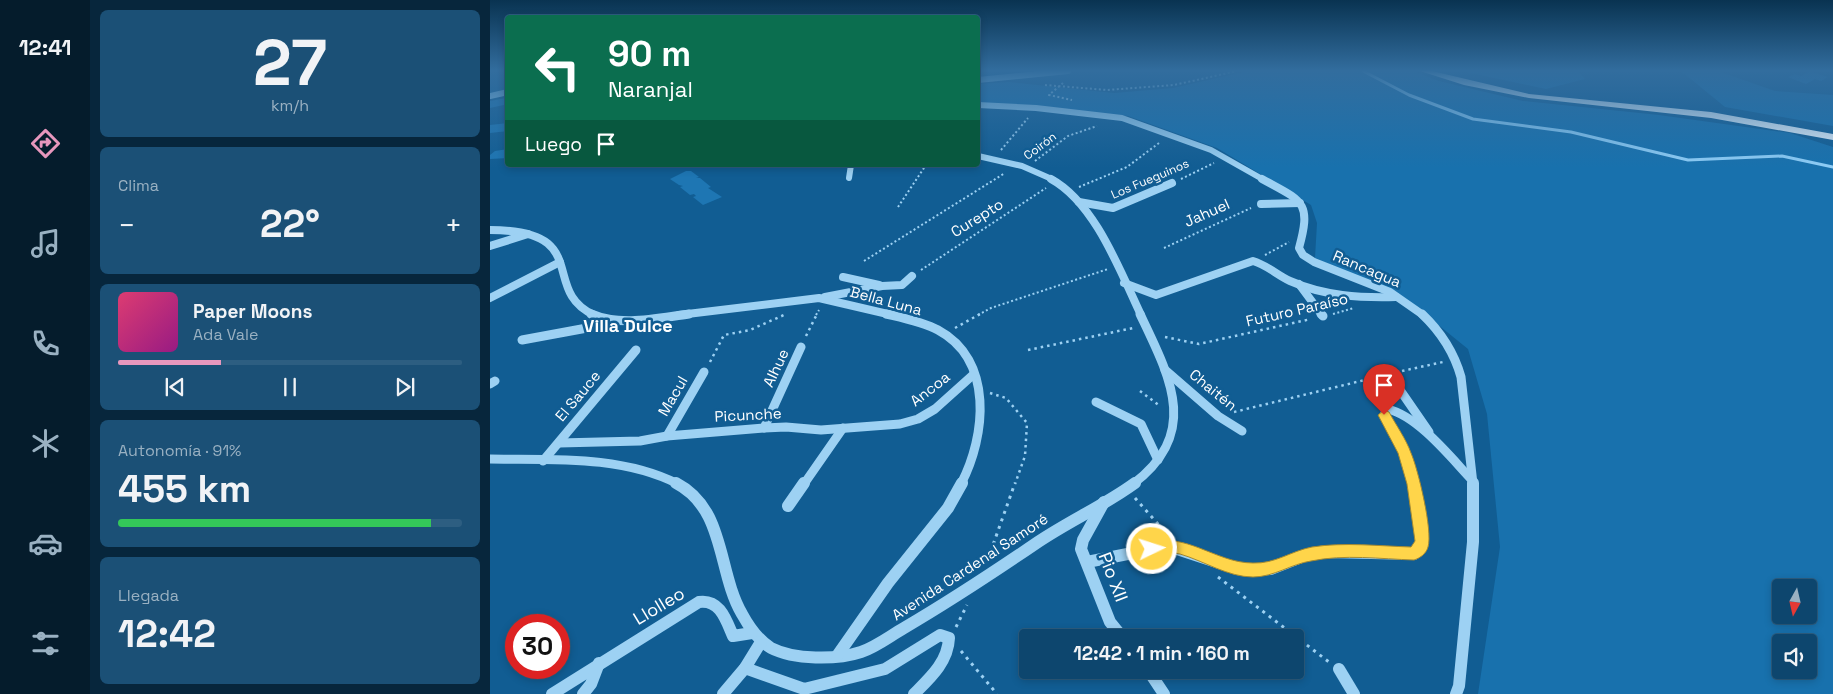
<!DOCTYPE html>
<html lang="es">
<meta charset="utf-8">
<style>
body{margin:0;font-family:"Space Grotesk",sans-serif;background:#1b5076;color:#f1f3f6;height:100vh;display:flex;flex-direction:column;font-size:19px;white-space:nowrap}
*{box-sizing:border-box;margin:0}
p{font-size:16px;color:#9ab1c2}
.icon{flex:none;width:28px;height:28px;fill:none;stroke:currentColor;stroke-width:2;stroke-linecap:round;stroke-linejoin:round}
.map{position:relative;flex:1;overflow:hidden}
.details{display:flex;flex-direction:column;gap:10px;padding:10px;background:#07263c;width:400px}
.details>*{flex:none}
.top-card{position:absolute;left:15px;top:15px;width:475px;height:152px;border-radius:5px;box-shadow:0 2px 8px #0003,0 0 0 1px #2d5e81;background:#0b6e4f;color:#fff;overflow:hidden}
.needle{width:32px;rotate:188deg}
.buttons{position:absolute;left:1282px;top:579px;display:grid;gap:10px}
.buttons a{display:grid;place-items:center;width:45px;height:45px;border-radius:5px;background:#0d466e;box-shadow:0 2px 8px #0003,0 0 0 1px #2d5e81;font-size:25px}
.speed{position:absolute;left:15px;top:614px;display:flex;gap:10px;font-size:25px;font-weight:700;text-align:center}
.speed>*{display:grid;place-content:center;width:65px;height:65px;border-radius:50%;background:#0d466e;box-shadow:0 2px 8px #0003,0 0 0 1px #2d5e81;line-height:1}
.speed .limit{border:8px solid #d22;background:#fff;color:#111}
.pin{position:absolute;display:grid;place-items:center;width:42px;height:42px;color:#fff;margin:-51px -21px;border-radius:50% 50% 50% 0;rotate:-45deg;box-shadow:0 0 5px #0007}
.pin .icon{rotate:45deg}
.me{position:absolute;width:55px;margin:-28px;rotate:86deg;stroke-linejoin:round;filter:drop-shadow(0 0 4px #0008)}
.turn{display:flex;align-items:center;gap:18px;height:105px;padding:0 20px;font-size:22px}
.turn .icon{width:65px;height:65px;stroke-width:2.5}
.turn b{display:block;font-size:35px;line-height:42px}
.then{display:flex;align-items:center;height:48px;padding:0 20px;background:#0003;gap:10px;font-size:19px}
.big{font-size:38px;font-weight:700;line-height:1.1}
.details .tile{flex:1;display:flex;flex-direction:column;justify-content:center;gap:8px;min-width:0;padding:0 18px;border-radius:8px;background:#1b5076}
.details .dial{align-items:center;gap:0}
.dial b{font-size:65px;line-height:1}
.song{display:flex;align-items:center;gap:15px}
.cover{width:60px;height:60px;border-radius:8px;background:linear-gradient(135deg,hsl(340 70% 55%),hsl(310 70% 35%))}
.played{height:5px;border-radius:2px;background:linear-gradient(90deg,#e797bd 30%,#2d5e81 30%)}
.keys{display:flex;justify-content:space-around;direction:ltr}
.heat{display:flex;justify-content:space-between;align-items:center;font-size:28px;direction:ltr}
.charge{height:8px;border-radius:4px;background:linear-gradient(90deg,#34c759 91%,#2d5e81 0)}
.trip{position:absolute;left:529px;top:629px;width:285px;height:50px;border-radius:5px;background:#0d466e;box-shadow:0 2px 8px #0003,0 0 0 1px #2d5e81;font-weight:700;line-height:50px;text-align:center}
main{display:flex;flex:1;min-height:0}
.dock{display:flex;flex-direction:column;width:90px;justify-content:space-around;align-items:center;background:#051c2c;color:#9ab1c2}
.dock .icon{width:35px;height:35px}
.dock .current{color:#e797bd}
.dock b{font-size:22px;color:#f1f3f6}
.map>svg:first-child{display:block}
.green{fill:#1871ad;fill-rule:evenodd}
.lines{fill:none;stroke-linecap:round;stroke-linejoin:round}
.stream{stroke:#8fcef7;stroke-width:3}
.building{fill:#1e76b3}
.path-far2{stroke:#9dd1f3;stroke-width:2;stroke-dasharray:2 2.5;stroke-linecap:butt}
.path-far1{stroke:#9dd1f3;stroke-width:2.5;stroke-dasharray:2.5 4;stroke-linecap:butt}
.path{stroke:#9dd1f3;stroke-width:3;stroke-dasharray:3 5;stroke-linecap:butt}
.minor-far3{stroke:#9dd1f3;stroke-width:6}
.minor-far2{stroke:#9dd1f3;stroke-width:8}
.minor-far1{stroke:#9dd1f3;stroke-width:9}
.minor{stroke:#9dd1f3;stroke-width:12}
.major{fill:#eaf5ff;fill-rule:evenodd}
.route{fill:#ffd54a;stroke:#a68a30}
.labels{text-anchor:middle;stroke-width:5;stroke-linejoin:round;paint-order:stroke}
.far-street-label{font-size:12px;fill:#fff;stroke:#115d93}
.street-label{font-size:15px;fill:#fff;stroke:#115d93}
.quarter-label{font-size:18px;font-weight:bold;fill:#fff;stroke:#115d93}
.near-street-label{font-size:18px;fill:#fff;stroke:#115d93}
</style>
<main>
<nav class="dock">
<b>12:41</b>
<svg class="icon current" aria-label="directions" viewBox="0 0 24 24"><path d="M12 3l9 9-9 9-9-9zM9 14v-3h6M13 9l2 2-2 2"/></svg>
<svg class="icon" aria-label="music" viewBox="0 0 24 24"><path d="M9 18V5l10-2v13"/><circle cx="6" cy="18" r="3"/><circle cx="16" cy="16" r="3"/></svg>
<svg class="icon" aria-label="phone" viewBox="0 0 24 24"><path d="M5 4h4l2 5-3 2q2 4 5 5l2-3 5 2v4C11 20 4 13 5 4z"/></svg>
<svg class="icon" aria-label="climate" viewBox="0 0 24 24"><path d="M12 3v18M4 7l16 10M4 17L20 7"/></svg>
<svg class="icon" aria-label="car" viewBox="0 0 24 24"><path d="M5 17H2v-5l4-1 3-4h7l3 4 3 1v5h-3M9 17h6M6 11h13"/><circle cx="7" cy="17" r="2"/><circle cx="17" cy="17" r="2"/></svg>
<svg class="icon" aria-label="filters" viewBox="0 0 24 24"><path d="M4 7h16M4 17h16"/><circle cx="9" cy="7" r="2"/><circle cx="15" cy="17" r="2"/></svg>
</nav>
<section class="details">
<div class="tile dial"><b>27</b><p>km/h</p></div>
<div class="tile"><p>Clima</p>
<div class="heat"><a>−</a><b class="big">22°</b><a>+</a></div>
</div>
<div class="tile">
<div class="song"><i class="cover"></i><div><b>Paper Moons</b><p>Ada Vale</p></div></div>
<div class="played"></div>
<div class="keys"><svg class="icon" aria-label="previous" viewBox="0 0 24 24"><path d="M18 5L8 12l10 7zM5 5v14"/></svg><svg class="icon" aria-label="pause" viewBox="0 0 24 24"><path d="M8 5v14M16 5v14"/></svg><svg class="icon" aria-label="next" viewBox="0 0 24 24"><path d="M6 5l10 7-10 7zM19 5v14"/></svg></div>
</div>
<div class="tile"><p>Autonomía · 91%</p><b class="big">455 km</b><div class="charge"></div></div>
<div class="tile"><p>Llegada</p><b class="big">12:42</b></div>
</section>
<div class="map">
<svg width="1343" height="694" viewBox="0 0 1343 694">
<rect width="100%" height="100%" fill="#115d93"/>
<!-- green -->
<g class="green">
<path d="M 758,71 L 923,71 L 949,81 L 1033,101 L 1169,115 L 1300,133 L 1343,147 L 1343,694 L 988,694 L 1010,547 L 997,414 L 978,349 L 915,298 L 825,258 L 827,223 L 821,205 L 727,148 L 638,116 L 546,106 L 488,104 L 488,84 L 519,82 L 624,93 L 683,88 ZM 1291,588 L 1319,588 L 1319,615 L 1291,615 ZM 1291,642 L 1319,642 L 1319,670 L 1291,670 Z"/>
<path d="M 971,71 L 1088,71 L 1095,79 L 1056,89 Z"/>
<path d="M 1191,71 L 1228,71 L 1285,91 L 1343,95 L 1343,126 L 1235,107 Z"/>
</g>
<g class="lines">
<!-- stream -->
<path class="stream" d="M 873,71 L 919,95 L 983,119 L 1081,132 L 1198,160 L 1292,156 L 1343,167"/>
</g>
<!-- building -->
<g class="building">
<path d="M 1319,71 L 1338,77 L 1331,81 L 1325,79 L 1316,84 L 1298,77 L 1305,74 L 1311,76 Z"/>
<path d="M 16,98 L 18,104 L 0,108 L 0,101 Z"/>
<path d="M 18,123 L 18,131 L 0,133 L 0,125 Z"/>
<path d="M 18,149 L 18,158 L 0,159 L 0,155 L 5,151 Z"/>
<path d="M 196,171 L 201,171 L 209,177 L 206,178 L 210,178 L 221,187 L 218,188 L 232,197 L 213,205 L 203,197 L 206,196 L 204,194 L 200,195 L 190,187 L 193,186 L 189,185 L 180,179 Z"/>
</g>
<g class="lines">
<!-- path-far2 -->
<g class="path-far2">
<path d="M 573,83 L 559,95 L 582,100"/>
<path d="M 555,85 L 617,90 L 684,85 L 747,71"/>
<path d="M 511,150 L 538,118"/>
<path d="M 545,161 L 578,136 L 607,126"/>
<path d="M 691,179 L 724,163"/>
<path d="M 589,187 L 637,167 L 669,143"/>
<path d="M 408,207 L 436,165"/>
<path d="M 674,248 L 761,208"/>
<path d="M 775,255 L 799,242"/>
<path d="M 374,261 L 515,173"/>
<path d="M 431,270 L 556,188"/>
<path d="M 843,314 L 864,308"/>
<path d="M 326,315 L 329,310"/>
<path d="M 488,315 L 501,308 L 618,269"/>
</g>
<!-- path-far1 -->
<g class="path-far1">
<path d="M 465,328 L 490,314"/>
<path d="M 316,336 L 327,314"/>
<path d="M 675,337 L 709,344 L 821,319"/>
<path d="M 538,350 L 643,328"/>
<path d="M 220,362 L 234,335 L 260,330 L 294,315"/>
<path d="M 912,371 L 953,362"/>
<path d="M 650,391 L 670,406"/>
<path d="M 500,393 L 516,398 L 537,423 L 535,456 L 525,484"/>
<path d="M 744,412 L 887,377"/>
</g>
<!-- path -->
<g class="path">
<path d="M 645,498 L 676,533"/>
<path d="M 498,559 L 525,483"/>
<path d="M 728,577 L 839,662"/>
<path d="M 466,627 L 477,605"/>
<path d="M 471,651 L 507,694"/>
</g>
<!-- minor-far3 -->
<g class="minor-far3">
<path d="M 488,80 L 578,71"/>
<path d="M 0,96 L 18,92"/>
<path d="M 488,105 L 546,108 L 632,118 L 721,150 L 774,180"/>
<path d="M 488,156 L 532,166 L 564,180"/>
<path d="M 359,178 L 361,165"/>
</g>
<!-- minor-far2 -->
<g class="minor-far2">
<path d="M 561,179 C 605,203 630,271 651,315"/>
<path d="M 772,179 C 812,201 822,201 809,248 L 813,255 L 824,262 L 900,292 L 933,315"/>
<path d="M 589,202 L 623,208 L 682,183"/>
<path d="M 771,204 L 810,203"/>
<path d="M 0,230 C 104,230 49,290 104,315"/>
<path d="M 0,246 L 38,234"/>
<path d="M 353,277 L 389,285"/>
<path d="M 634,283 L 666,295 L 763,261 C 777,265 787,275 800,281 C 834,296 870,298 906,297"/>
<path d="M 809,284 L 832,315"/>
<path d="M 335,297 L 392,286 L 412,285 L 422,276"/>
<path d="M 0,298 L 70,262"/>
<path d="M 189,315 L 329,298 L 402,315"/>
</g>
<!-- minor-far1 -->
<g class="minor-far1">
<path d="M 101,314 C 131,327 168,318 199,314"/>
<path d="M 396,314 C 413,318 433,322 448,330 C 504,360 496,436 471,484"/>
<path d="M 831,314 L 833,316"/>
<path d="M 932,314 C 951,332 964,352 971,377 L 983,484"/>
<path d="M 32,340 L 124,323"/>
<path d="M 675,370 L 728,416 L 752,431"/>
<path d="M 899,374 L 939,432"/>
<path d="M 0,384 L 5,381"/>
<path d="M 606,402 L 651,424 L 668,460"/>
<path d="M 274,428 L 311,347"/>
<path d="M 177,436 L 214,372"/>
<path d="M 69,443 L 150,441 L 177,436 L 274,428 L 296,427 L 331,430 L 410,424 L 428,419 L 445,409 L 484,374"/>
<path d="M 0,459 C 62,460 131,455 188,484"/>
<path d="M 53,461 L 146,350"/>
<path d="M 314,484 L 353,428"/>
<path d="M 643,484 C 711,433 680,377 650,314"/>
<path d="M 923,484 L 920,465 L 894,415 L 898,409 C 929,417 961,458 983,481"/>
</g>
<!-- minor -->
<g class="minor">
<path d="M 186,483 C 236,509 227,571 252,614 C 259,627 268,640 281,648 C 304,660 347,660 371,652 C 386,647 400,636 414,628 C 460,601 504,572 548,542 C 579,521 615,505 645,483"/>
<path d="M 614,502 L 593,540 L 591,549 L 620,622 L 633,638"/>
<path d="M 298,506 L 314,483"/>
<path d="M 597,562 L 678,546 L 745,568 L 762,570 L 781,569 L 819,554 L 838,552 L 924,554 L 931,547 L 932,541 L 923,483"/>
<path d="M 347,656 L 398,583 L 458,508 L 472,483"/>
<path d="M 255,668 L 314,689 L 395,669 L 450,635 L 459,638 C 458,662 440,678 424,694"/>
<path d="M 849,669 L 864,694"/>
<path d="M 658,670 L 674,694"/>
<path d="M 62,694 L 209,602 C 230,599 236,620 243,636 L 262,633"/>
<path d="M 93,694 L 101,684 L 109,663"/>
<path d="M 233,694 L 255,668 L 271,642"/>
<path d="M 966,694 L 969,686 L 983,542 L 983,483"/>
</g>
<!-- major -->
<path class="major" d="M 930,71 L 942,71 L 1039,94 L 1221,112 L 1343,134 L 1343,140 L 1221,118 L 1039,98 L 974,85 Z"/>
</g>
<!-- sky -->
<linearGradient id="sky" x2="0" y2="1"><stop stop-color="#093351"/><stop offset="0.42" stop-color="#326d9e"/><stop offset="1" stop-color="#326d9e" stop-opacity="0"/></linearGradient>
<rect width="1343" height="168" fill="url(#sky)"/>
<!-- route -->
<path class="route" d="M 894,410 L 899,412 C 906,425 916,439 921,453 C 928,469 943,531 938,547 C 936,554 930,558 924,560 C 891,559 854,554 821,561 C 801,564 784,577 763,577 C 738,577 714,561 690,554 C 679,551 667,557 657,553 L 654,549 L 657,544 C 695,530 725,563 763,563 C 785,564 801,551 822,547 C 854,542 889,546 921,547 L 925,541 L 917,484 L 908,453 L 888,415 Z"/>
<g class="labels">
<!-- far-street labels -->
<g class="far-street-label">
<text transform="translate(550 146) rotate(-37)" y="4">Coirón</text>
<text transform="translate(660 179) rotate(-23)" y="4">Los Fueguinos</text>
</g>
<!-- street labels -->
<g class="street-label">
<text transform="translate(717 213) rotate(-24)" y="5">Jahuel</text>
<text transform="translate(487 218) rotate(-32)" y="5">Curepto</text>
<text transform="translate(877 269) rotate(23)" y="5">Rancagua</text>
<text transform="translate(396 301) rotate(15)" y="5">Bella Luna</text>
<text transform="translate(807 310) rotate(-13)" y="5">Futuro Paraíso</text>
<text transform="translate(286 368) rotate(-65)" y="5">Alhue</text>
<text transform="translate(440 389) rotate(-38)" y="5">Ancoa</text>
<text transform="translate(723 390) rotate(39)" y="5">Chaitén</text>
<text transform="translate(88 396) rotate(-50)" y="5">El Sauce</text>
<text transform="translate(183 396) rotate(-60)" y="5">Macul</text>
<text transform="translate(258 415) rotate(-3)" y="5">Picunche</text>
<text transform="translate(480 567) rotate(-33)" y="5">Avenida Cardenal Samoré</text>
</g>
<!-- quarter labels -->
<g class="quarter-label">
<text x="138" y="332">Villa Dulce</text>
</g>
<!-- near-street labels -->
<g class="near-street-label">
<text transform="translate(623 577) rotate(69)" y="6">Pio XII</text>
<text transform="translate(169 606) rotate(-31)" y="6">Llolleo</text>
</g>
</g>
</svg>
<div class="buttons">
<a><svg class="needle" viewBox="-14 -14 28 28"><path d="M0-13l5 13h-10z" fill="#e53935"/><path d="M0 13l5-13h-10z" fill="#9ab1c2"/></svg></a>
<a><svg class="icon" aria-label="sound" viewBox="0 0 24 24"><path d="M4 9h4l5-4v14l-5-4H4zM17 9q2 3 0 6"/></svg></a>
</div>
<div class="speed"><div class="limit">30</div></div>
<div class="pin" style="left:894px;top:415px;background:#d93025"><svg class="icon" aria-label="arrive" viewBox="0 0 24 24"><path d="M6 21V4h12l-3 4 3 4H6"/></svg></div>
<svg class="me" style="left:662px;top:549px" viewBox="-20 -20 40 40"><circle r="17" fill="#ffd54a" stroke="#fff" stroke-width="3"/><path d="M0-11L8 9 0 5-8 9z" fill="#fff"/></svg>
<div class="trip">12:42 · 1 min · 160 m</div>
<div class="top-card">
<div class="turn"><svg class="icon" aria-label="left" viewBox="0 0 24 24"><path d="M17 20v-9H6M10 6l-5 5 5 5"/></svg><div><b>90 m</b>Naranjal</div></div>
<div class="then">Luego<svg class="icon" aria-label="arrive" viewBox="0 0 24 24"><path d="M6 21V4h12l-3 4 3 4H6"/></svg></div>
</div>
</div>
</main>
